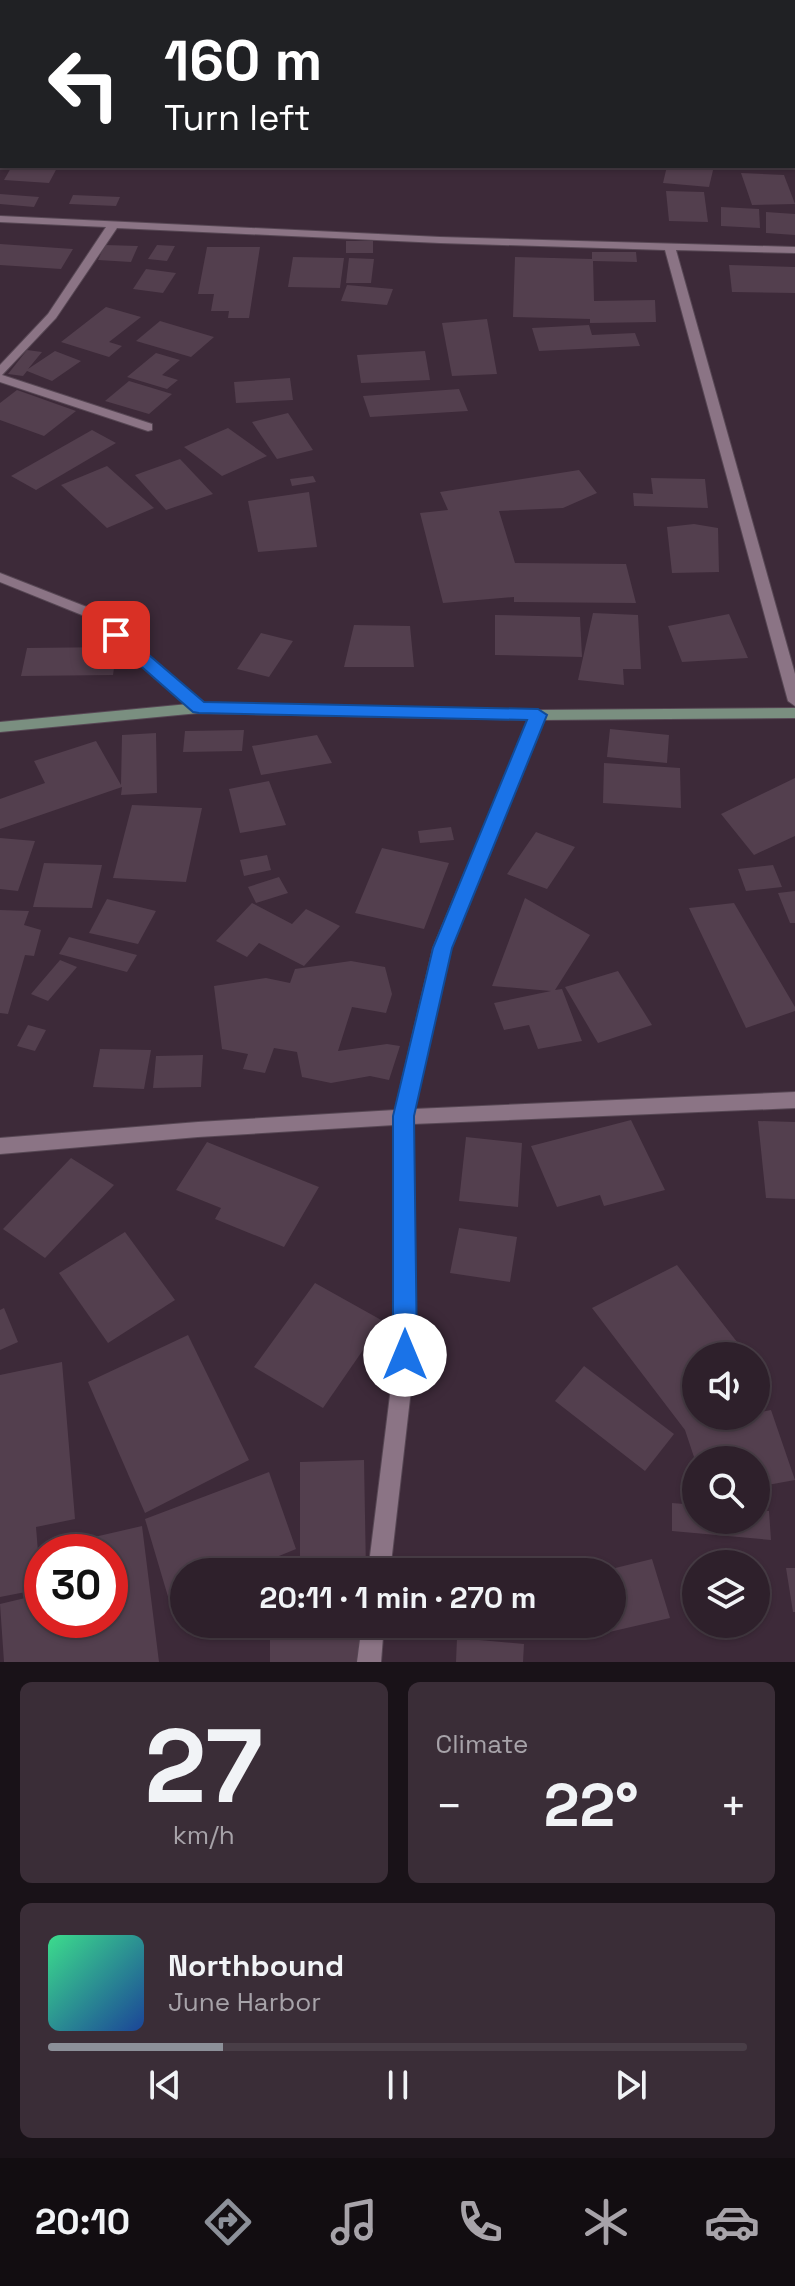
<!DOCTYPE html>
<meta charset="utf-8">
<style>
body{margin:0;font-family:"Space Grotesk",sans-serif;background:#3a2d37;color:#f1f3f6;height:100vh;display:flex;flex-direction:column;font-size:30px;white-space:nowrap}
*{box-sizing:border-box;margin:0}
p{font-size:26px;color:#a7a3a9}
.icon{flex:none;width:44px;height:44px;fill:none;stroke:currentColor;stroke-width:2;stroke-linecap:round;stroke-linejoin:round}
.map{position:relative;height:1662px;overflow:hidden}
.drawer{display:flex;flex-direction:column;gap:20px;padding:20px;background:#191218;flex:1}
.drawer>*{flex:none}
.banner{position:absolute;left:0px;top:0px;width:796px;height:168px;box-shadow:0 2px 6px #0004,0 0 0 2px #493e47;background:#202124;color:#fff;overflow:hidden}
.tools{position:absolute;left:682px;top:1342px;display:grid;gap:16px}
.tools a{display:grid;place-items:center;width:88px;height:88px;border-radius:50%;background:#2e202b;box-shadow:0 2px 6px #0004,0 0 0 2px #493e47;font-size:40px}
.speed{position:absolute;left:24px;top:1534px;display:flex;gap:16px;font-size:40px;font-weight:700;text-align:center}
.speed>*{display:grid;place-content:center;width:104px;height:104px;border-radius:50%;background:#2e202b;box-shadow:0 2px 6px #0004,0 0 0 2px #493e47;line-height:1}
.speed .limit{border:12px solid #d22;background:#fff;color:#111}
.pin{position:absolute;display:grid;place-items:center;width:68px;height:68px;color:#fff;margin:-34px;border-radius:16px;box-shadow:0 4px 12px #0006}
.me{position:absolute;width:88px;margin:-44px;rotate:0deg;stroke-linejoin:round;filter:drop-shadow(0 0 6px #0008)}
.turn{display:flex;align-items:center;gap:28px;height:168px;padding:0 32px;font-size:36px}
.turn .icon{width:104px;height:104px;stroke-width:2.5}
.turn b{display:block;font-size:56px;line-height:68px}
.big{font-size:60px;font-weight:700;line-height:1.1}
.drawer .tile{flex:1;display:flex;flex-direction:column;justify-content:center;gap:12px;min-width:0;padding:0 28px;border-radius:12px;background:#3a2d37}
.drawer .dial{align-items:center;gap:0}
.dial b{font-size:104px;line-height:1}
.song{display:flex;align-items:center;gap:24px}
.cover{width:96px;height:96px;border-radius:12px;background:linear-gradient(135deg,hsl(150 70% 55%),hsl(220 70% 35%))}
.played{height:8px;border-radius:4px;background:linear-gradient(90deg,#8c9099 25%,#493e47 25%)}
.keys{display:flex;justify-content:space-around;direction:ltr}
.heat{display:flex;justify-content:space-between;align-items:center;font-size:44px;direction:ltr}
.drawer .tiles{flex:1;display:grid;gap:20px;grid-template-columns:1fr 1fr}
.tile:last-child{grid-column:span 2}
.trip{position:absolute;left:170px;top:1558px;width:456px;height:80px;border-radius:40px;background:#2e202b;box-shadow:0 2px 6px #0004,0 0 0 2px #493e47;font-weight:700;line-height:80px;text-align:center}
.dock{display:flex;height:128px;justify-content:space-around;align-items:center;background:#120d11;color:#a7a3a9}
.dock .icon{width:56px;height:56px}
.dock .current{color:#8c9099}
.dock b{font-size:36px;color:#f1f3f6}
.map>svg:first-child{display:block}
.building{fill:#533f4e}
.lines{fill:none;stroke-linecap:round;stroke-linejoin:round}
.street-casing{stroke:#574754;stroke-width:2}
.secondary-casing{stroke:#574754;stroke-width:2}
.street{fill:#8b7485;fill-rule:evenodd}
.secondary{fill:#7a8f80;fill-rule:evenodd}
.route{fill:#1a73e8;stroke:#114b97;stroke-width:2}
</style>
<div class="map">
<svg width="795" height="1662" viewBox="0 0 795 1662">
<rect width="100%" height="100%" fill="#3d2a39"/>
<!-- building -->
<g class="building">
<path d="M 12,166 L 58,166 L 49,183 L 4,180 Z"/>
<path d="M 667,166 L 714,166 L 709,187 L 663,183 Z"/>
<path d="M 741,173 L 784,175 L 795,204 L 752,205 Z"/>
<path d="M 666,191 L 704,192 L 708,222 L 669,221 Z"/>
<path d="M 0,194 L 39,197 L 34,207 L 0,204 Z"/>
<path d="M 73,195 L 120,197 L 116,206 L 69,204 Z"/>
<path d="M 721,207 L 759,209 L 760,228 L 721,226 Z"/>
<path d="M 766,212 L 795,214 L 795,235 L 766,233 Z"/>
<rect x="346" y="241" width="27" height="12"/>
<path d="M 0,244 L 73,249 L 61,269 L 0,265 Z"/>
<path d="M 105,245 L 138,246 L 131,262 L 98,260 Z"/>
<path d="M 157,245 L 175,246 L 167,261 L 148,259 Z"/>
<path d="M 207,247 L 260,247 L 249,318 L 228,318 L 229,311 L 211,311 L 214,294 L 198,294 Z"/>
<path d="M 592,252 L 636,252 L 637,262 L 593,261 L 594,301 L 655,300 L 656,322 L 590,323 L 590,319 L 513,317 L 515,257 L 592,259 Z"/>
<path d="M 293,257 L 344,258 L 340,288 L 288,287 Z"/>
<path d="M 349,258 L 374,259 L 371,283 L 346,283 Z"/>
<path d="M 729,265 L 795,267 L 795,293 L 732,292 Z"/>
<path d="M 146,269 L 176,273 L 163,293 L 133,289 Z"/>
<path d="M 347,285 L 393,289 L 387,305 L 341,301 Z"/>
<path d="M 106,307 L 141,317 L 109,342 L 122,346 L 109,357 L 61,342 Z"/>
<path d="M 487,319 L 497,374 L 452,376 L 442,323 Z"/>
<path d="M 160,321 L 214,337 L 191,357 L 136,341 Z"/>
<path d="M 589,325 L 592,335 L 635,333 L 640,346 L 539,351 L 532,328 Z"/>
<path d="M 27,350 L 42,352 L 28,369 L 55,351 L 81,361 L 52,381 L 27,371 L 23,376 L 8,374 Z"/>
<path d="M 425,351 L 430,380 L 361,383 L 357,355 Z"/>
<path d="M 156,353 L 180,360 L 162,375 L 178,380 L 167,389 L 127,377 Z"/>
<path d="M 290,378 L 293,400 L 236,403 L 234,382 Z"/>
<path d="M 129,381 L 172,394 L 149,414 L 105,401 Z"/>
<path d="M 459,389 L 468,411 L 370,417 L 363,396 Z"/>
<path d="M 17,390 L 76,411 L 44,436 L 0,420 L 0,403 Z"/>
<path d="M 288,413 L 313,450 L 277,459 L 252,422 Z"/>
<path d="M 228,428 L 267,456 L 222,476 L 184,447 Z"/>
<path d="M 92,430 L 116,443 L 36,490 L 11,476 Z"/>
<path d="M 180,459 L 213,494 L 166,510 L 135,475 Z"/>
<path d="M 107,466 L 154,508 L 107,528 L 61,485 Z"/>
<path d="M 579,470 L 597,493 L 563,508 L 499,511 L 515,563 L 626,564 L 636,603 L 514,602 L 514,597 L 443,603 L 420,513 L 448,510 L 440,492 Z"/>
<path d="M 313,476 L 316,482 L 292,486 L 290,479 Z"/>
<path d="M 651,478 L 705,479 L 708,508 L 634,506 L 633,493 L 653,494 Z"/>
<path d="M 309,492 L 317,547 L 258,552 L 248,501 Z"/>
<path d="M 694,524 L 718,528 L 719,572 L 672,573 L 667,527 Z"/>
<path d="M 593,613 L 638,615 L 641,669 L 623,669 L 624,685 L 578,680 Z"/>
<path d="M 729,614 L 748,658 L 682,662 L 668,626 Z"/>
<path d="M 495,615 L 580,617 L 582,657 L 495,655 Z"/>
<path d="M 354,625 L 410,626 L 414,667 L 344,667 Z"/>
<path d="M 261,633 L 293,641 L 269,677 L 237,669 Z"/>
<path d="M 117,647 L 113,675 L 21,676 L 27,648 Z"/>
<path d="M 610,729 L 669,735 L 667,763 L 607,757 Z"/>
<path d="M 244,730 L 242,751 L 183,752 L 185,731 Z"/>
<path d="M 156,733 L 157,793 L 121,795 L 122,787 L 0,829 L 0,799 L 45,783 L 34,761 L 96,741 L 121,785 L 122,735 Z"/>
<path d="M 317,735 L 332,763 L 261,775 L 252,746 Z"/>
<path d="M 604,763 L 680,768 L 681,808 L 603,803 Z"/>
<path d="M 795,778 L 795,836 L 754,855 L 721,814 Z"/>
<path d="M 269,781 L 286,825 L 240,833 L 229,789 Z"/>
<path d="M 132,805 L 202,808 L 186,882 L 113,878 Z"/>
<path d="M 451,827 L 454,840 L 420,843 L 418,831 Z"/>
<path d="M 536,832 L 575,847 L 547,889 L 507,874 Z"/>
<path d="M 0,838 L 35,841 L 18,891 L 0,889 Z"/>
<path d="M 382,848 L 449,863 L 424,929 L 355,913 Z"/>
<path d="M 267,855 L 271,870 L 244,876 L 240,860 Z"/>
<path d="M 44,863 L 102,865 L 92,908 L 33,907 Z"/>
<path d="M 773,865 L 782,887 L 746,891 L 738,869 Z"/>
<path d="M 279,877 L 288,893 L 256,903 L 248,887 Z"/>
<path d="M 795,891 L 795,923 L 790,923 L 778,893 Z"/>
<path d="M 525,898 L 590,935 L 555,990 L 562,989 L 582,1041 L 538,1049 L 529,1025 L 504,1030 L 494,1003 L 551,991 L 492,986 Z"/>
<path d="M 107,899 L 156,911 L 138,944 L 89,933 Z"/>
<path d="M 252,903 L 292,924 L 306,909 L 340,926 L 304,966 L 259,943 L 247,957 L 216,941 Z"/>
<path d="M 734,903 L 795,1007 L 795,1011 L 746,1028 L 689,908 Z"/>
<path d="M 0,910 L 29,911 L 24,925 L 41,930 L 34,956 L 25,955 L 8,1014 L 0,1013 Z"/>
<path d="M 69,937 L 137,955 L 127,972 L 59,954 Z"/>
<path d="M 60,960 L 77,967 L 48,1001 L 31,994 Z"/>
<path d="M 351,961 L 385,967 L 392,994 L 386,1013 L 352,1007 L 338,1051 L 387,1044 L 400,1046 L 389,1080 L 370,1076 L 331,1083 L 302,1077 L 297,1052 L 274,1048 L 265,1073 L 243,1069 L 248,1054 L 222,1049 L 214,986 L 266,978 L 290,983 L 295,969 Z"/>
<path d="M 618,971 L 652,1025 L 598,1043 L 565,987 Z"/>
<path d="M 28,1025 L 46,1030 L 35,1051 L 17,1046 Z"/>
<path d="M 100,1049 L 151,1050 L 144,1089 L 93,1087 Z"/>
<path d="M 203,1055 L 201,1087 L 153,1088 L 156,1056 Z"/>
<path d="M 631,1120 L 665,1190 L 604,1206 L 600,1195 L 557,1207 L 531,1146 Z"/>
<path d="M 758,1121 L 795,1122 L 795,1199 L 766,1198 Z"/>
<path d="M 466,1137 L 522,1143 L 518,1207 L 459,1201 Z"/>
<path d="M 207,1142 L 319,1187 L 284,1247 L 215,1219 L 221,1208 L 176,1190 Z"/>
<path d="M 71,1158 L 114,1185 L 45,1258 L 3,1229 Z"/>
<path d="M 459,1228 L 517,1237 L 510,1282 L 450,1273 Z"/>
<path d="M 125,1232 L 175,1300 L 108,1343 L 59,1273 Z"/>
<path d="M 677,1265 L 748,1356 L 696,1356 L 696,1416 L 724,1416 L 716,1421 L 756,1416 L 756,1413 L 771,1410 L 795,1480 L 756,1487 L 756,1460 L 695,1460 L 685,1430 L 592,1308 Z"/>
<path d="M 315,1283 L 383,1321 L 323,1408 L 254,1367 Z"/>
<path d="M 4,1308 L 18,1342 L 0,1350 L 0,1310 Z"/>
<path d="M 188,1335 L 249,1460 L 145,1513 L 88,1382 Z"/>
<path d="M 62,1362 L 75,1519 L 36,1527 L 41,1589 L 0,1597 L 0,1375 Z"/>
<path d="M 584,1366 L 674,1434 L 645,1471 L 555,1401 Z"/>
<path d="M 756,1367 L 772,1387 L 756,1397 Z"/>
<path d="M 364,1460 L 366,1572 L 300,1572 L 300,1462 Z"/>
<path d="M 269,1472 L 296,1549 L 240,1572 L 184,1572 L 184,1594 L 169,1600 L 145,1519 Z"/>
<path d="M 672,1503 L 696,1505 L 696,1520 L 756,1520 L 756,1510 L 769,1511 L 771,1540 L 672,1531 Z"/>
<path d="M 142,1526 L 159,1662 L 4,1662 L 0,1604 L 42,1594 L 42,1620 L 110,1620 L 110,1552 L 79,1552 L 77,1541 Z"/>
<path d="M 652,1559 L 670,1618 L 605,1633 L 602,1624 L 612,1624 L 612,1572 L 603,1571 Z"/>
<path d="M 786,1568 L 795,1568 L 795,1612 L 793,1612 Z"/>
<rect x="270" y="1624" width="98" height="38"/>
<path d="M 457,1638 L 524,1644 L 523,1662 L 456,1662 Z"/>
</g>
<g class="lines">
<!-- street casing -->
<g class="street-casing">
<g id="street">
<rect x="397" y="0" width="8" height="2"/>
<rect x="486" y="0" width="8" height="2"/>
<rect x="646" y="0" width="8" height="2"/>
<rect x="783" y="0" width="8" height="2"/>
<path d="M 794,32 L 795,33 L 795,42 L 794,41 Z"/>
<rect x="0" y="75" width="2" height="6"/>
<rect x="794" y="77" width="1" height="6"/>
<path d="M 0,216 L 440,237 L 795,247 L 795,253 L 676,250 L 795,674 L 795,706 L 788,701 L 665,250 L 440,243 L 117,228 L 56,318 L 2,375 L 152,424 L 152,430 L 148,431 L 0,382 L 0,365 L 48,314 L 106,227 L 0,222 Z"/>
<path d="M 0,573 L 97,611 L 204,704 L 206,708 L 204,712 L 194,712 L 87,617 L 0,582 Z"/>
<path d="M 538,710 L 545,715 L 451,948 L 414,1109 L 795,1092 L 795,1108 L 412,1124 L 415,1355 L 390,1572 L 368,1572 L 395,1355 L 394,1125 L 198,1137 L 0,1154 L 0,1138 L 198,1122 L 395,1110 L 433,948 L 531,715 Z"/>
<path d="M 362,1624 L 384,1624 L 381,1662 L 357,1662 Z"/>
</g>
</g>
<!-- secondary casing -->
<g class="secondary-casing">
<path id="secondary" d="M 199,703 L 538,710 L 795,708 L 795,718 L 538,720 L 199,713 L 0,732 L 0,722 Z"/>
</g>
<!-- street -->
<use href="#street" class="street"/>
<!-- secondary -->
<use href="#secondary" class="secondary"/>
</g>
<!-- route -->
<path class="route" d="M 116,630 L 122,632 L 204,702 L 538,709 L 547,715 L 452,948 L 414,1116 L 417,1355 L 413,1363 L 405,1366 L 397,1363 L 393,1355 L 393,1116 L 433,948 L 527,720 L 199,713 L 193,712 L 110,639 L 110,632 Z"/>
</svg>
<div class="tools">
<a><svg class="icon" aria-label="sound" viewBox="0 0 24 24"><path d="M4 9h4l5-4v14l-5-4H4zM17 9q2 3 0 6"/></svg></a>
<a><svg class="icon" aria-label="search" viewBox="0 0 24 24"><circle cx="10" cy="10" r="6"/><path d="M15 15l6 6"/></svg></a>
<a><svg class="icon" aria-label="layers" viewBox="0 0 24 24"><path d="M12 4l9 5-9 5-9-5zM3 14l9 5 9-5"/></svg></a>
</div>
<div class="speed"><div class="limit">30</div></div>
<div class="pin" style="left:116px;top:635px;background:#d93025"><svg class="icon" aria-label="arrive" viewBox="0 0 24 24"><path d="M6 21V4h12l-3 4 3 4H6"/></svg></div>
<svg class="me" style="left:405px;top:1355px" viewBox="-20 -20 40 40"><circle r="19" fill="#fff"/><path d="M0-13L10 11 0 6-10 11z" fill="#1a73e8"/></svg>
<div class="trip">20:11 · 1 min · 270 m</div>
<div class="banner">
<div class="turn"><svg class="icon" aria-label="left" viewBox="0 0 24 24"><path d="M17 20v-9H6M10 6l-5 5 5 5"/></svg><div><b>160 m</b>Turn left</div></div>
</div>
</div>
<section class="drawer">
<div class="tiles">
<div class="tile dial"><b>27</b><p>km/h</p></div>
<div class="tile"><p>Climate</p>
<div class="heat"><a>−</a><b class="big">22°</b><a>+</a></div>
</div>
<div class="tile">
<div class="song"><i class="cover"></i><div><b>Northbound</b><p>June Harbor</p></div></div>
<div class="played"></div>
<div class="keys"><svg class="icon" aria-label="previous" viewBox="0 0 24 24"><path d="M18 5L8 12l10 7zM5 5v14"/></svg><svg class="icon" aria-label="pause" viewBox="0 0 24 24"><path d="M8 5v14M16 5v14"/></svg><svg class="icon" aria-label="next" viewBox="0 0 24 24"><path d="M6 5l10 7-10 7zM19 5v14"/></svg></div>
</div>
</div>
</section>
<nav class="dock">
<b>20:10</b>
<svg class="icon current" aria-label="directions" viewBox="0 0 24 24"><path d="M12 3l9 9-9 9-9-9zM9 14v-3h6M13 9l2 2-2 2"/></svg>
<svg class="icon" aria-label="music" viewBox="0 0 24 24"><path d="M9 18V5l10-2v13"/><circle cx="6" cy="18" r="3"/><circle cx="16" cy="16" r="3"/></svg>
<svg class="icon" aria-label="phone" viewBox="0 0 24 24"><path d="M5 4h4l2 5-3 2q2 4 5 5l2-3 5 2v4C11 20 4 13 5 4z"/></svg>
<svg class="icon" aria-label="climate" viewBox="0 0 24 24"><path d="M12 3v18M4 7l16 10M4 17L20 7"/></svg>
<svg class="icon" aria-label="car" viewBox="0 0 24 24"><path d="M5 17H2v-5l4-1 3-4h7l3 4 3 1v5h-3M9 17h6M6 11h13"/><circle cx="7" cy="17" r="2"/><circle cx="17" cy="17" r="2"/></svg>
</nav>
